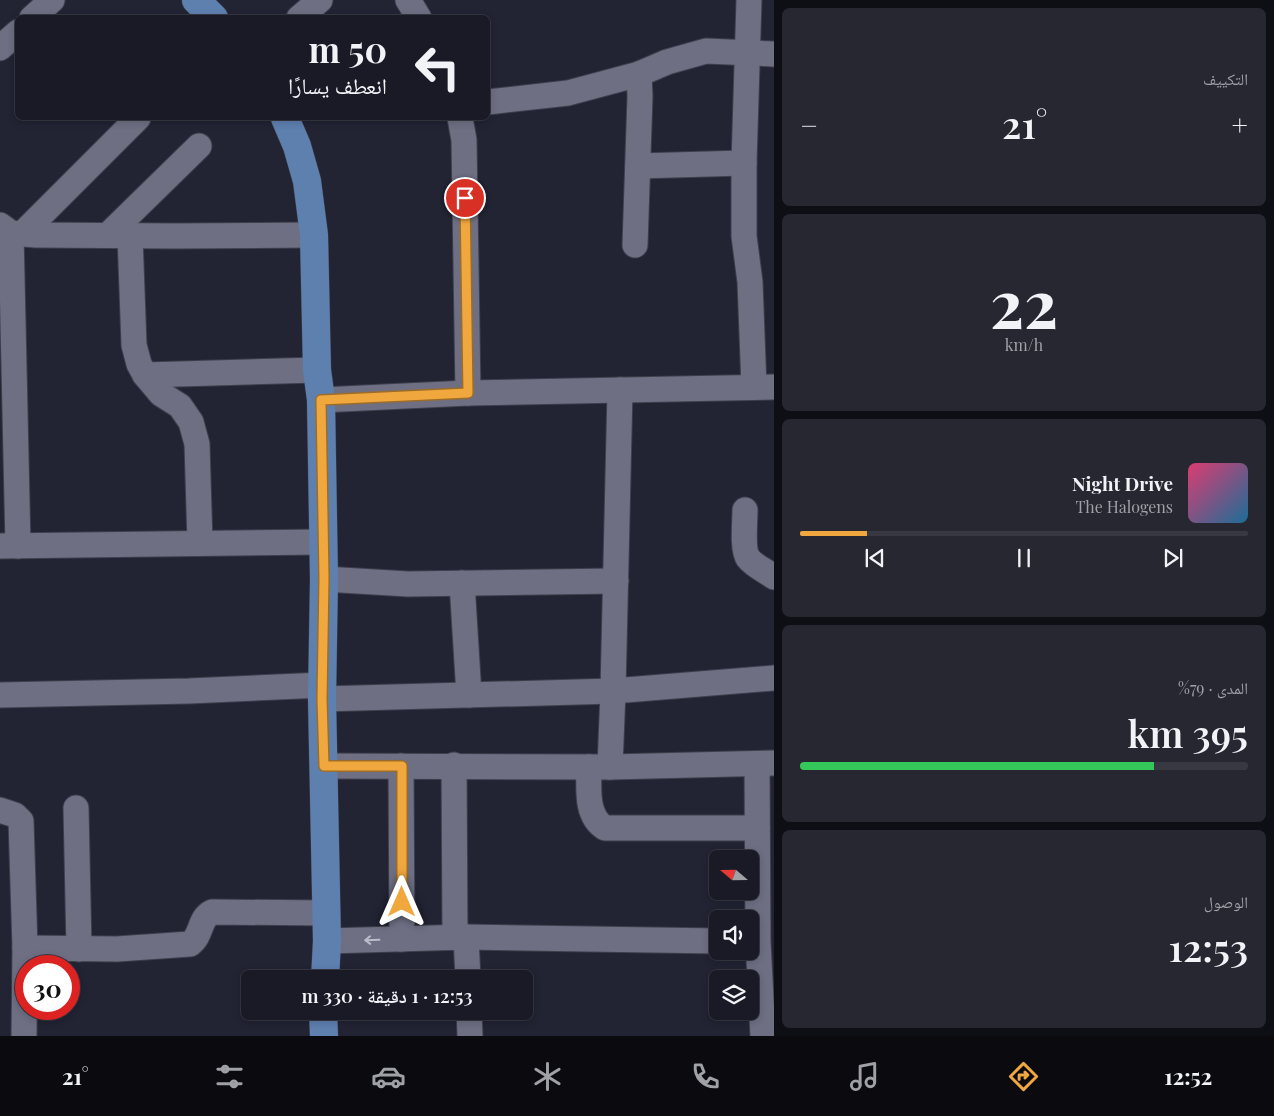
<!DOCTYPE html>
<html lang="ar">
<meta charset="utf-8">
<style>
body{margin:0;font-family:"Playfair Display","Noto Naskh Arabic",serif;background:#272732;color:#f1f3f6;direction:rtl;height:100vh;display:flex;flex-direction:column;font-size:19px;white-space:nowrap}
*{box-sizing:border-box;margin:0}
p{font-size:16px;color:#9fa1a7}
.icon{flex:none;width:28px;height:28px;fill:none;stroke:currentColor;stroke-width:2;stroke-linecap:round;stroke-linejoin:round}
.map{position:relative;flex:1;overflow:hidden;direction:ltr}
.side{display:flex;flex-direction:column;gap:8px;padding:8px;background:#0e0e15;width:500px}
.side>*{flex:none}
.top-card{position:absolute;left:15px;top:15px;width:475px;height:105px;border-radius:8px;box-shadow:0 2px 8px #0003,0 0 0 1px #383843;direction:rtl;background:#1a1a26;color:#f1f3f6;overflow:hidden}
.needle{width:32px;rotate:290deg}
.fabs{position:absolute;left:709px;top:850px;display:grid;gap:10px}
.fabs a{display:grid;place-items:center;width:50px;height:50px;border-radius:8px;background:#1a1a26;box-shadow:0 2px 8px #0003,0 0 0 1px #383843;font-size:25px}
.speed{position:absolute;left:15px;top:955px;display:flex;gap:10px;font-size:25px;font-weight:700;text-align:center}
.speed>*{display:grid;place-content:center;width:65px;height:65px;border-radius:50%;background:#1a1a26;box-shadow:0 2px 8px #0003,0 0 0 1px #383843;line-height:1}
.speed .limit{border:8px solid #d22;background:#fff;color:#111}
.pin{position:absolute;display:grid;place-items:center;width:42px;height:42px;color:#fff;margin:-21px;border:2px solid #fff;border-radius:50%;box-shadow:0 1px 5px #0007}
.me{position:absolute;width:55px;margin:-28px;rotate:0deg;stroke-linejoin:round;filter:drop-shadow(0 0 4px #0008)}
.turn{display:flex;align-items:center;gap:18px;height:105px;padding:0 20px;font-size:22px}
.turn .icon{width:65px;height:65px;stroke-width:2.5}
.turn b{display:block;font-size:35px;line-height:42px}
.big{font-size:38px;font-weight:600;line-height:1.1}
.side .widget{flex:1;display:flex;flex-direction:column;justify-content:center;gap:8px;min-width:0;padding:0 18px;border-radius:8px;background:#272732}
.side .dial{align-items:center;gap:0}
.dial b{font-size:65px;line-height:1}
.song{display:flex;align-items:center;gap:15px}
.cover{width:60px;height:60px;border-radius:8px;background:linear-gradient(135deg,hsl(340 70% 55%),hsl(200 70% 35%))}
.played{height:5px;border-radius:2px;background:linear-gradient(90deg,#f0a73e 15%,#383843 15%)}
.keys{display:flex;justify-content:space-around;direction:ltr}
.heat{display:flex;justify-content:space-between;align-items:center;font-size:28px;direction:ltr}
.charge{height:8px;border-radius:4px;background:linear-gradient(90deg,#34c759 79%,#383843 0)}
.trip{position:absolute;left:241px;top:970px;width:292px;height:50px;border-radius:8px;background:#1a1a26;box-shadow:0 2px 8px #0003,0 0 0 1px #383843;font-weight:600;line-height:50px;text-align:center;direction:rtl}
.tabs{display:flex;height:80px;justify-content:space-around;align-items:center;background:#0a0a0f;color:#9fa1a7}
.tabs .icon{width:35px;height:35px}
.tabs .active{color:#f0a73e}
.tabs b{font-size:22px;color:#f1f3f6}
main{display:flex;flex:1;min-height:0}
.map>svg:first-child{display:block}
.lines{fill:none;stroke-linecap:round;stroke-linejoin:round}
.minor-casing{stroke:#3e3f4c;stroke-width:27}
.major-casing{stroke:#3e3f4c;stroke-width:29}
.minor{stroke:#6e6f83;stroke-width:25}
.major{stroke:#5e80af;stroke-width:28}
.oneway{stroke:#bcbdcb}
.route-casing{stroke:#9c6d28;stroke-width:12}
.route{stroke:#f0a73e;stroke-width:9}
</style>
<main>
<section class="side">
<div class="widget"><p>التكييف</p>
<div class="heat"><a>−</a><b class="big">21°</b><a>+</a></div>
</div>
<div class="widget dial"><b>22</b><p>km/h</p></div>
<div class="widget">
<div class="song"><i class="cover"></i><div><b>Night Drive</b><p>The Halogens</p></div></div>
<div class="played"></div>
<div class="keys"><svg class="icon" aria-label="previous" viewBox="0 0 24 24"><path d="M18 5L8 12l10 7zM5 5v14"/></svg><svg class="icon" aria-label="pause" viewBox="0 0 24 24"><path d="M8 5v14M16 5v14"/></svg><svg class="icon" aria-label="next" viewBox="0 0 24 24"><path d="M6 5l10 7-10 7zM19 5v14"/></svg></div>
</div>
<div class="widget"><p>المدى · 79%</p><b class="big">395 km</b><div class="charge"></div></div>
<div class="widget"><p>الوصول</p><b class="big">12:53</b></div>
</section>
<div class="map">
<svg width="774" height="1036" viewBox="0 0 774 1036">
<rect width="100%" height="100%" fill="#222333"/>
<g class="lines">
<!-- minor casing -->
<g class="minor-casing">
<g id="minor">
<path d="M 408,0 L 419,18"/>
<path d="M 749,0 L 744,163 L 744,236 L 750,282 L 754,387"/>
<path d="M 32,18 L 52,0"/>
<path d="M 299,18 L 320,0"/>
<path d="M 0,48 L 18,32"/>
<path d="M 488,102 L 568,93 L 639,74 L 667,62 L 706,51 L 774,54"/>
<path d="M 460,118 L 464,140 L 468,393"/>
<path d="M 638,166 L 744,163"/>
<path d="M 0,225 L 11,233 L 36,235 L 175,236 L 314,235"/>
<path d="M 11,233 L 18,546"/>
<path d="M 22,234 L 138,118"/>
<path d="M 108,235 L 199,146"/>
<path d="M 130,236 L 134,345 L 139,364 L 145,375 L 161,394 L 180,406 L 191,422 L 197,444 L 200,543"/>
<path d="M 635,245 L 640,96 L 639,74"/>
<path d="M 145,375 L 317,370"/>
<path d="M 321,400 L 468,393 L 774,387"/>
<path d="M 745,510 C 745,522 742,549 748,558 C 754,566 766,571 774,577"/>
<path d="M 0,546 L 322,542"/>
<path d="M 324,579 L 408,584 L 616,581"/>
<path d="M 462,583 L 469,695"/>
<path d="M 0,695 L 189,691 L 323,685"/>
<path d="M 322,699 L 613,691 L 774,678"/>
<path d="M 757,764 L 758,942 L 763,1036"/>
<path d="M 454,765 L 455,937"/>
<path d="M 324,766 L 610,767 L 774,763"/>
<path d="M 401,766 L 402,939"/>
<path d="M 589,767 C 589,787 585,816 605,828 L 757,828"/>
<path d="M 610,767 L 613,691 L 620,390"/>
<path d="M 76,808 L 79,949"/>
<path d="M 0,810 L 15,815 L 21,821 L 25,948 L 24,1036"/>
<path d="M 466,937 L 718,941"/>
<path d="M 327,941 L 466,937 L 468,979"/>
<path d="M 25,948 L 117,949 L 190,944 C 202,936 199,918 212,912 L 327,913"/>
<path d="M 469,1011 L 470,1036"/>
</g>
</g>
<!-- major casing -->
<g class="major-casing">
<g id="major">
<path d="M 196,0 L 214,18"/>
<path d="M 285,118 L 297,146 L 307,181 L 314,235 L 317,370 L 321,400 L 324,579 L 322,699 L 327,941 L 325,979"/>
<path d="M 323,1011 L 324,1036"/>
</g>
</g>
<!-- minor -->
<use href="#minor" class="minor"/>
<!-- major -->
<use href="#major" class="major"/>
</g>
<!-- one-way arrows -->
<defs><path id="oneway-shaft" d="M-6 0H5M1.5-3L5.5 0L1.5 3" fill="none" stroke-width="1.6" stroke-linecap="round" stroke-linejoin="round" transform="scale(1.25)"/></defs>
<use class="oneway" href="#oneway-shaft" transform="translate(372 940) rotate(178)"/>
<g class="lines">
<!-- route casing -->
<g class="route-casing">
<path id="route" d="M 402,902 L 402,766 L 324,766 L 322,699 L 324,578 L 321,400 L 468,393 L 465,198"/>
</g>
<!-- route -->
<use href="#route" class="route"/>
</g>
</svg>
<div class="fabs">
<a><svg class="needle" viewBox="-14 -14 28 28"><path d="M0-13l5 13h-10z" fill="#e53935"/><path d="M0 13l5-13h-10z" fill="#9fa1a7"/></svg></a>
<a><svg class="icon" aria-label="sound" viewBox="0 0 24 24"><path d="M4 9h4l5-4v14l-5-4H4zM17 9q2 3 0 6"/></svg></a>
<a><svg class="icon" aria-label="layers" viewBox="0 0 24 24"><path d="M12 4l9 5-9 5-9-5zM3 14l9 5 9-5"/></svg></a>
</div>
<div class="speed"><div class="limit">30</div></div>
<div class="pin" style="left:465px;top:198px;background:#d93025"><svg class="icon" aria-label="arrive" viewBox="0 0 24 24"><path d="M6 21V4h12l-3 4 3 4H6"/></svg></div>
<svg class="me" style="left:402px;top:902px" viewBox="-20 -20 40 40"><path d="M0-17L14 15 0 8-14 15z" fill="#f0a73e" stroke="#fff" stroke-width="4"/></svg>
<div class="trip">12:53 · 1 دقيقة · 330 m</div>
<div class="top-card">
<div class="turn"><svg class="icon" aria-label="left" viewBox="0 0 24 24"><path d="M17 20v-9H6M10 6l-5 5 5 5"/></svg><div><b>50 m</b>انعطف يسارًا</div></div>
</div>
</div>
</main>
<nav class="tabs">
<b>12:52</b>
<svg class="icon active" aria-label="directions" viewBox="0 0 24 24"><path d="M12 3l9 9-9 9-9-9zM9 14v-3h6M13 9l2 2-2 2"/></svg>
<svg class="icon" aria-label="music" viewBox="0 0 24 24"><path d="M9 18V5l10-2v13"/><circle cx="6" cy="18" r="3"/><circle cx="16" cy="16" r="3"/></svg>
<svg class="icon" aria-label="phone" viewBox="0 0 24 24"><path d="M5 4h4l2 5-3 2q2 4 5 5l2-3 5 2v4C11 20 4 13 5 4z"/></svg>
<svg class="icon" aria-label="climate" viewBox="0 0 24 24"><path d="M12 3v18M4 7l16 10M4 17L20 7"/></svg>
<svg class="icon" aria-label="car" viewBox="0 0 24 24"><path d="M5 17H2v-5l4-1 3-4h7l3 4 3 1v5h-3M9 17h6M6 11h13"/><circle cx="7" cy="17" r="2"/><circle cx="17" cy="17" r="2"/></svg>
<svg class="icon" aria-label="filters" viewBox="0 0 24 24"><path d="M4 7h16M4 17h16"/><circle cx="9" cy="7" r="2"/><circle cx="15" cy="17" r="2"/></svg>
<b>21°</b>
</nav>
